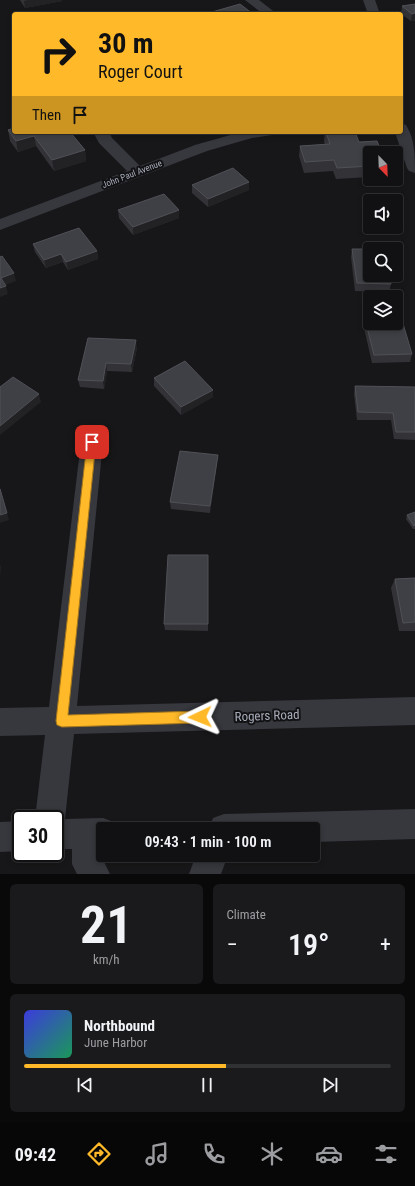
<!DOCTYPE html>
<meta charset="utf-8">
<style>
body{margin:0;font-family:"Roboto Condensed",sans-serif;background:#1a1a1c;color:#f1f3f6;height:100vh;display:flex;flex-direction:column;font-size:15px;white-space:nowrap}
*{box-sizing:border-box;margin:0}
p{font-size:13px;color:#9c9da0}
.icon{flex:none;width:22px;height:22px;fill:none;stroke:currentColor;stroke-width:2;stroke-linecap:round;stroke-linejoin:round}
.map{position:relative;height:874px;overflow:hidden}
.panel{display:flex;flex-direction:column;gap:10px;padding:10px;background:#09090a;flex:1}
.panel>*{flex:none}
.hud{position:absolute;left:12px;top:12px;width:391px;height:122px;border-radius:4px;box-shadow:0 2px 6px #0003,0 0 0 1px #303133;background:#ffb929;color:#111;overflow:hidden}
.needle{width:26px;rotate:157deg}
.controls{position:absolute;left:363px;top:146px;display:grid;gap:8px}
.controls a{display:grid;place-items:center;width:40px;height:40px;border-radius:4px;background:#111113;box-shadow:0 2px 6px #0003,0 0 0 1px #303133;font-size:20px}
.speed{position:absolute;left:12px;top:810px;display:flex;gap:8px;font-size:20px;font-weight:700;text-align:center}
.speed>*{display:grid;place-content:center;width:52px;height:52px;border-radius:50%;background:#111113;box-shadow:0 2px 6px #0003,0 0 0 1px #303133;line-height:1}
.speed .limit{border:2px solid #111;border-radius:6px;background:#fff;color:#111}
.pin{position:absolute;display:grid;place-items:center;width:34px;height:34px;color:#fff;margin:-17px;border-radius:8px;box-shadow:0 2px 6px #0006}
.me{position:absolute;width:44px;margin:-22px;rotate:268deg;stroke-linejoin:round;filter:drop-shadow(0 0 3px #0008)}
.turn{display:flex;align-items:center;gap:14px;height:84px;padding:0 20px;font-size:18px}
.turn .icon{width:52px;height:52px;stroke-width:2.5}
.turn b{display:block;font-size:28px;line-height:34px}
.then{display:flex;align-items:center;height:38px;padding:0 20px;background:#0003;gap:8px;font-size:15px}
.big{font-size:30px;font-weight:600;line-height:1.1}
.panel .widget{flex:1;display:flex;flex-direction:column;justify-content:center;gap:6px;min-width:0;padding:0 14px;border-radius:6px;background:#1a1a1c}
.panel .dial{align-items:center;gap:0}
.dial b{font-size:52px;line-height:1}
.song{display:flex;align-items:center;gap:12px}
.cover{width:48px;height:48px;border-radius:6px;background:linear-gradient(135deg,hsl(240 70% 55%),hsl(150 70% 35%))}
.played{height:4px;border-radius:2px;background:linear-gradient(90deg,#ffb929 55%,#303133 55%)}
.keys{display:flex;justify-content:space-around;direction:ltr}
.heat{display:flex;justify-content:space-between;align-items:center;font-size:22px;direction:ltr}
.panel .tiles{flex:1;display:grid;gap:10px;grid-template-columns:1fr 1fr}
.widget:last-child{grid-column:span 2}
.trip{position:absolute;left:96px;top:822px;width:224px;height:40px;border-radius:4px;background:#111113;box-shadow:0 2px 6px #0003,0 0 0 1px #303133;font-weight:600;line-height:40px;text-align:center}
.menu{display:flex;height:64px;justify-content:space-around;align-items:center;background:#070708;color:#9c9da0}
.menu .icon{width:28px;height:28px}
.menu .active{color:#ffb929}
.menu b{font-size:18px;color:#f1f3f6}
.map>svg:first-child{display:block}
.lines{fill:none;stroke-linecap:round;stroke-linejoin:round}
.minor{fill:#37383e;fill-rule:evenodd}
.wall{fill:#333337}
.shaded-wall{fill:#222225}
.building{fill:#3f4045;stroke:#505157}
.route{fill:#ffb929;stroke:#a6781b}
.labels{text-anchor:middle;stroke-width:4;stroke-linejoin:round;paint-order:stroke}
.far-street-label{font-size:9px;fill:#a8adba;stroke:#121214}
.near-street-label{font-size:13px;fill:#a8adba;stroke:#121214}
</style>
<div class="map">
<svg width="415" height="874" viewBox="0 0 415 874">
<rect width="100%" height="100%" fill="#171719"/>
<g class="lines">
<!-- minor -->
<g class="minor">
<path d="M 245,0 L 259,0 L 277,14 L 263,14 Z"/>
<path d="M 363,0 L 375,0 L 380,14 L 368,14 Z"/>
<path d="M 401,123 L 406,125 C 415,139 415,156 415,173 L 409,171 L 407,168 L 395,132 L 401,132 Z"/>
<path d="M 93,132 L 109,132 L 112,138 L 140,166 L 195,145 L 241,132 L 275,132 L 272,135 L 252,138 L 207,151 L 0,230 L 0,219 L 127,171 L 99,143 Z"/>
<path d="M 92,433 L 100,436 L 103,442 L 77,706 L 415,697 L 415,725 L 74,734 L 65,819 L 103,818 L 114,822 L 117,829 L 103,829 L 103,860 L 110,874 L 77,874 L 72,864 L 72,849 L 55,849 L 55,819 L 35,819 L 45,735 L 0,736 L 0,708 L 49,707 L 81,442 L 84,436 Z"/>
<path d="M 415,809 L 415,839 L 313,842 L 313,829 L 209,829 L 213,818 L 224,814 Z"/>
<path d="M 21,821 L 21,851 L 0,852 L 0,822 Z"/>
<path d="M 196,855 L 228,855 L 221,874 L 189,874 Z"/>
</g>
</g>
<!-- wall -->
<g class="wall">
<path d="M 20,0 L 62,0 L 62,1 L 25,8 Z"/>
<path d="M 415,4 L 411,21 L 401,14 L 402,6 Z"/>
<path d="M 8,130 L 70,132 L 85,150 L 86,161 L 54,171 L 36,146 L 18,152 L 10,141 Z"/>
<path d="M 325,132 L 355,132 L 359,142 L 370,153 L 370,177 L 336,179 L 333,171 L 304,173 L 299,156 L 300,146 L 325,144 L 324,142 Z"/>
<path d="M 249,182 L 249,190 L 208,207 L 192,193 L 192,185 Z"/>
<path d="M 118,210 L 179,210 L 179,218 L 133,235 L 119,218 Z"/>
<path d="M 33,244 L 97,251 L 98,259 L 68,270 L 63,262 L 46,268 L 35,252 Z"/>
<path d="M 352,249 L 391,284 L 389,292 L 355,291 L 351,257 Z"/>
<path d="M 363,311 L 412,354 L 410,362 L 372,363 L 362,319 Z"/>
<path d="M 88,338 L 137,348 L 132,372 L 107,371 L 104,389 L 80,387 L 78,380 Z"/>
<path d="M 154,378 L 213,390 L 213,397 L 181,415 L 154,386 Z"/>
<path d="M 355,386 L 415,387 L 415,440 L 394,439 L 391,420 L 357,420 L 354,394 Z"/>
<path d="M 217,462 L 210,513 L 171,509 L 170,502 Z"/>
<path d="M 415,512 L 415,529 L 413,529 L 406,519 L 407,515 Z"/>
<path d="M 208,555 L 208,631 L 165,630 L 164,624 Z"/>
<path d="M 415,578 L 415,631 L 399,631 L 391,588 L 395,579 Z"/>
</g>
<!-- shaded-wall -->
<g class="shaded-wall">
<path d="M 28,0 L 62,0 L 62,1 L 25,8 L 24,1 Z"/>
<path d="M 415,13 L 415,21 L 411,21 L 412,14 Z"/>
<path d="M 34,136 L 36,146 L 18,152 L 16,141 Z"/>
<path d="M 85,150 L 86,161 L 54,171 L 52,160 Z"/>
<path d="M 249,182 L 249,190 L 208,207 L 208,199 Z"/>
<path d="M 179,210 L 179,218 L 133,235 L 133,227 Z"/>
<path d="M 97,251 L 98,259 L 68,270 L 66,262 Z"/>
<path d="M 61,254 L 63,262 L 46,268 L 44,260 Z"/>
<path d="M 14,273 L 16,281 L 3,286 L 1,278 Z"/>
<path d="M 6,286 L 8,294 L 0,297 L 0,288 Z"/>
<path d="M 136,340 L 137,348 L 132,372 L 131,364 Z"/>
<path d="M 106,363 L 107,371 L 104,389 L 103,381 Z"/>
<path d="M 213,390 L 213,397 L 181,415 L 181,407 Z"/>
<path d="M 39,394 L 41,402 L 0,435 L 0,426 Z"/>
<path d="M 218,455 L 217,462 L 210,513 L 210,506 Z"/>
<path d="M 0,487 L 9,520 L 0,523 Z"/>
<path d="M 0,565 L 1,567 L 0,577 Z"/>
</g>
<!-- building -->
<g class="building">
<path d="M 240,4 L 253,14 L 205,14 Z"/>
<path d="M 415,4 L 415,13 L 412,14 L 402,6 Z"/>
<path d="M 14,128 L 14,132 L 70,132 L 85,150 L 52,160 L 34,136 L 16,141 L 8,130 Z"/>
<path d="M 326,132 L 355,132 L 359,142 L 377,141 L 382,153 L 370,153 L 370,166 L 337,168 L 334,160 L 305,162 L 300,146 L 330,144 Z"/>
<path d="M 233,168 L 249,182 L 208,199 L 192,185 Z"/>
<path d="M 164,194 L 179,210 L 133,227 L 118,210 Z"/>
<path d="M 79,228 L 97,251 L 66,262 L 61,254 L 44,260 L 33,244 Z"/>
<path d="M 352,249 L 370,249 L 370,275 L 390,275 L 391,284 L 357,283 Z"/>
<path d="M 2,256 L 14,273 L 1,278 L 6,286 L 0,288 L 0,257 Z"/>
<path d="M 396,310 L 399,310 L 412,354 L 374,355 L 363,311 L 370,311 L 370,323 L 396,323 Z"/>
<path d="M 88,338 L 136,340 L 131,364 L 106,363 L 103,381 L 78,380 Z"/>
<path d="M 185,361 L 213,390 L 181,407 L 154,378 Z"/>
<path d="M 13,377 L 39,394 L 0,426 L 0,387 Z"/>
<path d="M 355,386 L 415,387 L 415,432 L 396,432 L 393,413 L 358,412 Z"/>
<path d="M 180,451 L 218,455 L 210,506 L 170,502 Z"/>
<path d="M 0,489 L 7,513 L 0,515 Z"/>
<path d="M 415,512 L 415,525 L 414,526 L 407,515 Z"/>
<path d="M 168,555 L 208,555 L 208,624 L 164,624 Z"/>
<path d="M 415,578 L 415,622 L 403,623 L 395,579 Z"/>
</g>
<!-- route -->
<path class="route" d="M 92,439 L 96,442 L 68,715 L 200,711 L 204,713 L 206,717 L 204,721 L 200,723 L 62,727 L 57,725 L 56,721 L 87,442 Z"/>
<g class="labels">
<!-- far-street labels -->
<g class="far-street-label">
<text transform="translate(132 174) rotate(-21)" y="3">John Paul Avenue</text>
</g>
<!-- near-street labels -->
<g class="near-street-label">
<text transform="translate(267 715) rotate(-2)" y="5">Rogers Road</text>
</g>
</g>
</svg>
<div class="controls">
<a><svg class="needle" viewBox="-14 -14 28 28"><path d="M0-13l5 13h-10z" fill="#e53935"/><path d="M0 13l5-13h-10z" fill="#9c9da0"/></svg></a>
<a><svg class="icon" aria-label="sound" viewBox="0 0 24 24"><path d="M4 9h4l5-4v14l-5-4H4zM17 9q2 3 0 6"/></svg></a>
<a><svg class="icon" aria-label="search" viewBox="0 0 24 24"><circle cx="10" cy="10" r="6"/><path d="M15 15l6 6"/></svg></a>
<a><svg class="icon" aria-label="layers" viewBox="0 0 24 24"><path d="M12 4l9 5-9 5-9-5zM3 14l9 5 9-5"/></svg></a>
</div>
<div class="speed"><div class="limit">30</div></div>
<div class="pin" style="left:92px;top:442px;background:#d93025"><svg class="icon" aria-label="arrive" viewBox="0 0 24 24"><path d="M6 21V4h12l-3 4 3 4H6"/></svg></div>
<svg class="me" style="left:200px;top:717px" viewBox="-20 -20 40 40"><path d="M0-17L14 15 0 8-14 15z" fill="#ffb929" stroke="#fff" stroke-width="4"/></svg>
<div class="trip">09:43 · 1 min · 100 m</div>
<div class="hud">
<div class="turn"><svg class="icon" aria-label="right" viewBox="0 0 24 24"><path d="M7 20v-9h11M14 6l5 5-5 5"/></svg><div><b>30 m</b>Roger Court</div></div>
<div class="then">Then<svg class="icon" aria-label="arrive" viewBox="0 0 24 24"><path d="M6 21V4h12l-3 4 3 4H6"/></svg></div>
</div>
</div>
<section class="panel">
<div class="tiles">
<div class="widget dial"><b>21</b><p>km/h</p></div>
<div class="widget"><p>Climate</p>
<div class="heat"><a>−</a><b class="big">19°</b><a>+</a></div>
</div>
<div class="widget">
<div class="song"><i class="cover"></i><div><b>Northbound</b><p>June Harbor</p></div></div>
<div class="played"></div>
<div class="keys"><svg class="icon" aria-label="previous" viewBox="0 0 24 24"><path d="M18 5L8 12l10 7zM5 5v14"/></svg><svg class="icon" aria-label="pause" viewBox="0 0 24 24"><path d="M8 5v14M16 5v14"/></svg><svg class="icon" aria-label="next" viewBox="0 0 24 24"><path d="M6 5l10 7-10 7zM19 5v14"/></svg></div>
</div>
</div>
</section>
<nav class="menu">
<b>09:42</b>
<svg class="icon active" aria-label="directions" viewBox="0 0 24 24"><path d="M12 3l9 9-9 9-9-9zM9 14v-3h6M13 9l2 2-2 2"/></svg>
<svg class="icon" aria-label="music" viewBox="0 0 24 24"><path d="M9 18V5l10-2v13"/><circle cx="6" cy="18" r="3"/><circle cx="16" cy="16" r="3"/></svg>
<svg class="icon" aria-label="phone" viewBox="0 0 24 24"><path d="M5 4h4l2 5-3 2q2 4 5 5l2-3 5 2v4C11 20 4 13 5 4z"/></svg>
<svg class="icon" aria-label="climate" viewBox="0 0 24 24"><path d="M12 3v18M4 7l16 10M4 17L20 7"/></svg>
<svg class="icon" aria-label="car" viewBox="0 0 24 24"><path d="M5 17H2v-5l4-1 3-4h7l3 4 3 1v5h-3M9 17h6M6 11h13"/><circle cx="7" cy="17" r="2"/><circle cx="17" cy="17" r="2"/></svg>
<svg class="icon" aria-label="filters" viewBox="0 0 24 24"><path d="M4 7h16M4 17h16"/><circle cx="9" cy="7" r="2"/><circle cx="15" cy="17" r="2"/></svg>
</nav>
